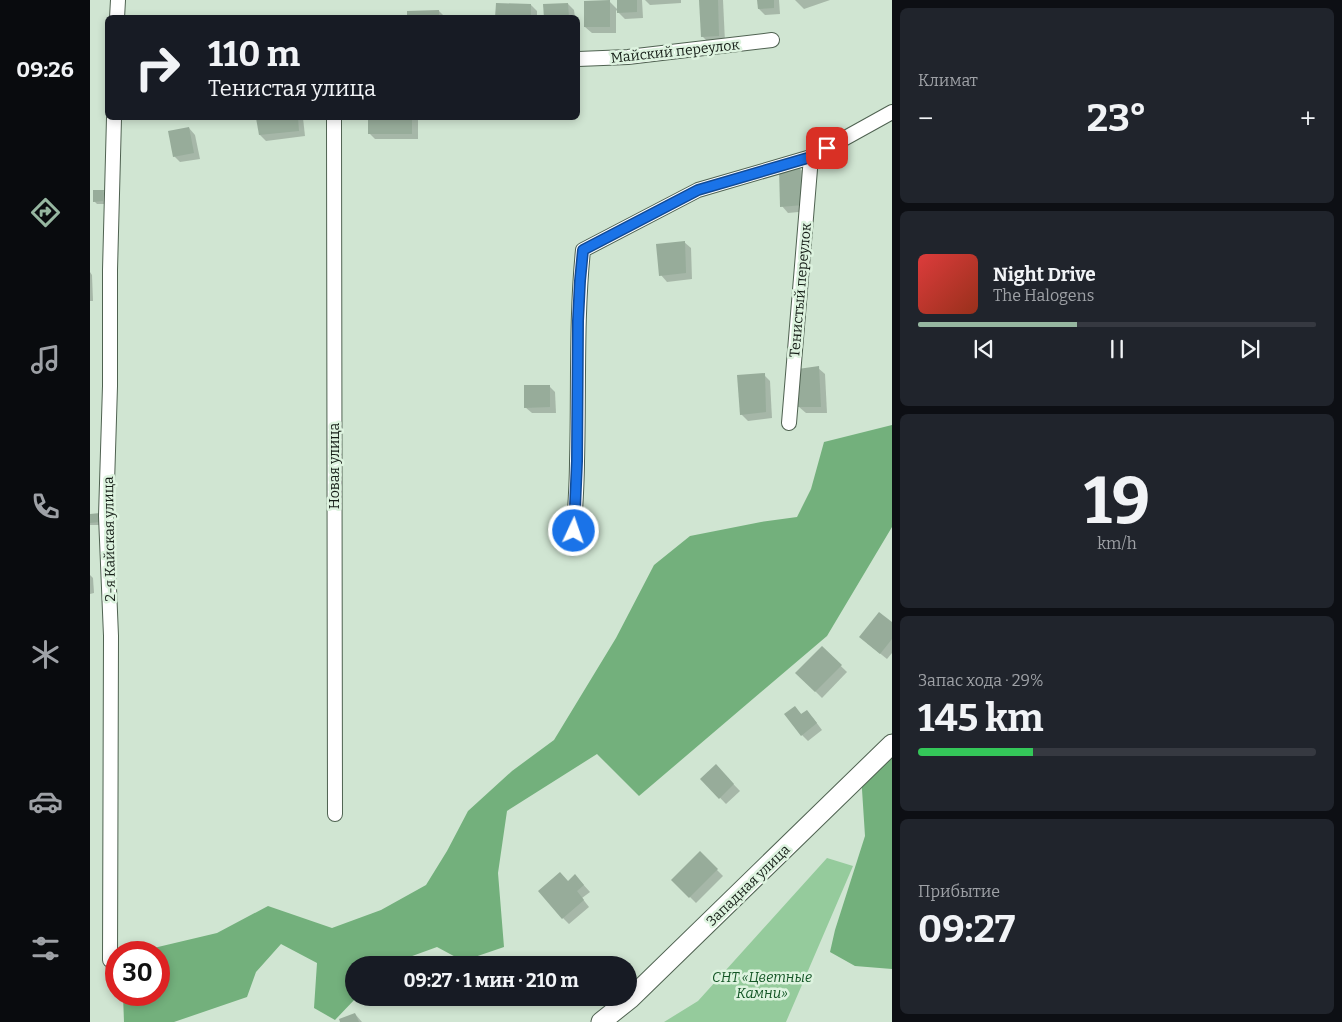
<!DOCTYPE html>
<html lang="ru">
<meta charset="utf-8">
<style>
body{margin:0;font-family:Bitter,serif;background:#20242c;color:#f1f3f6;height:100vh;display:flex;flex-direction:column;font-size:19px;white-space:nowrap}
*{box-sizing:border-box;margin:0}
p{font-size:16px;color:#9ea1a6}
.icon{flex:none;width:28px;height:28px;fill:none;stroke:currentColor;stroke-width:2;stroke-linecap:round;stroke-linejoin:round}
.map{position:relative;flex:1;overflow:hidden}
.side{display:flex;flex-direction:column;gap:8px;padding:8px;background:#0d0f14;width:450px}
.side>*{flex:none}
.banner{position:absolute;left:15px;top:15px;width:475px;height:105px;border-radius:8px;box-shadow:0 2px 8px #0003;background:#171b24;color:#f1f3f6;overflow:hidden}
.speed{position:absolute;left:15px;top:941px;display:flex;gap:10px;font-size:25px;font-weight:700;text-align:center}
.speed>*{display:grid;place-content:center;width:65px;height:65px;border-radius:50%;background:#171b24;box-shadow:0 2px 8px #0003;line-height:1}
.speed .limit{border:8px solid #d22;background:#fff;color:#111}
.pin{position:absolute;display:grid;place-items:center;width:42px;height:42px;color:#fff;margin:-21px;border-radius:10px;box-shadow:0 2px 8px #0006}
.me{position:absolute;width:55px;margin:-28px;rotate:3deg;stroke-linejoin:round;filter:drop-shadow(0 0 4px #0008)}
.turn{display:flex;align-items:center;gap:18px;height:105px;padding:0 20px;font-size:22px}
.turn .icon{width:65px;height:65px;stroke-width:2.5}
.turn b{display:block;font-size:35px;line-height:42px}
.big{font-size:38px;font-weight:700;line-height:1.1}
.side .widget{flex:1;display:flex;flex-direction:column;justify-content:center;gap:8px;min-width:0;padding:0 18px;border-radius:8px;background:#20242c}
.side .dial{align-items:center;gap:0}
.dial b{font-size:65px;line-height:1}
.song{display:flex;align-items:center;gap:15px}
.cover{width:60px;height:60px;border-radius:8px;background:linear-gradient(135deg,hsl(0 70% 55%),hsl(10 70% 35%))}
.played{height:5px;border-radius:2px;background:linear-gradient(90deg,#96b6a0 40%,#363941 40%)}
.keys{display:flex;justify-content:space-around;direction:ltr}
.heat{display:flex;justify-content:space-between;align-items:center;font-size:28px;direction:ltr}
.charge{height:8px;border-radius:4px;background:linear-gradient(90deg,#34c759 29%,#363941 0)}
.trip{position:absolute;left:255px;top:956px;width:292px;height:50px;border-radius:25px;background:#171b24;box-shadow:0 2px 8px #0003;font-weight:700;line-height:50px;text-align:center}
main{display:flex;flex:1;min-height:0}
.tab-bar{display:flex;flex-direction:column;width:90px;justify-content:space-around;align-items:center;background:#090b0e;color:#9ea1a6}
.tab-bar .icon{width:35px;height:35px}
.tab-bar .active{color:#96b6a0}
.tab-bar b{font-size:22px;color:#f1f3f6}
.map>svg:first-child{display:block}
.green{fill:#95cb9c}
.forest{fill:#73b07c}
.shadow{fill:#0003}
.building{fill:#97ac9a}
.lines{fill:none;stroke-linecap:round;stroke-linejoin:round}
.street-casing{stroke:#4f6251;stroke-width:16}
.secondary-casing{stroke:#4f6251;stroke-width:21}
.street{stroke:#fff;stroke-width:14}
.secondary{stroke:#fff;stroke-width:19}
.route-casing{stroke:#114b97;stroke-width:12}
.route{stroke:#1a73e8;stroke-width:9}
.labels{text-anchor:middle;stroke-width:5;stroke-linejoin:round;paint-order:stroke}
.street-label{font-size:14px;fill:#151d16;stroke:#ddf3df}
.park-label{font-size:14px;font-style:italic;fill:#145626;stroke:#ddf3df}
</style>
<main>
<nav class="tab-bar">
<b>09:26</b>
<svg class="icon active" aria-label="directions" viewBox="0 0 24 24"><path d="M12 3l9 9-9 9-9-9zM9 14v-3h6M13 9l2 2-2 2"/></svg>
<svg class="icon" aria-label="music" viewBox="0 0 24 24"><path d="M9 18V5l10-2v13"/><circle cx="6" cy="18" r="3"/><circle cx="16" cy="16" r="3"/></svg>
<svg class="icon" aria-label="phone" viewBox="0 0 24 24"><path d="M5 4h4l2 5-3 2q2 4 5 5l2-3 5 2v4C11 20 4 13 5 4z"/></svg>
<svg class="icon" aria-label="climate" viewBox="0 0 24 24"><path d="M12 3v18M4 7l16 10M4 17L20 7"/></svg>
<svg class="icon" aria-label="car" viewBox="0 0 24 24"><path d="M5 17H2v-5l4-1 3-4h7l3 4 3 1v5h-3M9 17h6M6 11h13"/><circle cx="7" cy="17" r="2"/><circle cx="17" cy="17" r="2"/></svg>
<svg class="icon" aria-label="filters" viewBox="0 0 24 24"><path d="M4 7h16M4 17h16"/><circle cx="9" cy="7" r="2"/><circle cx="15" cy="17" r="2"/></svg>
</nav>
<div class="map">
<svg width="802" height="1022" viewBox="0 0 802 1022">
<rect width="100%" height="100%" fill="#d0e5d2"/>
<!-- green -->
<path class="green" d="M 737,858 L 763,866 L 696,1022 L 574,1022 L 608,1001 Z"/>
<!-- forest -->
<g class="forest">
<path d="M 802,425 L 802,527 L 737,636 L 549,796 L 507,754 L 417,811 L 408,873 L 414,947 L 373,961 L 347,947 L 303,963 L 301,965 L 264,965 L 264,998 L 266,998 L 245,1020 L 224,1008 L 227,963 L 191,944 L 166,972 L 157,997 L 84,1022 L 34,1022 L 33,995 L 69,995 L 69,952 L 48,952 L 51,951 L 127,933 L 178,906 L 242,928 L 291,910 L 336,885 L 357,851 L 378,811 L 422,771 L 464,740 L 526,638 L 564,565 L 600,536 L 671,522 L 707,517 L 721,489 L 734,442 Z"/>
<path d="M 802,744 L 802,969 L 765,966 L 740,952 L 745,930 L 775,836 L 771,774 Z"/>
</g>
<!-- shadow -->
<g class="shadow">
<path d="M 528,0 L 552,0 L 553,18 L 535,19 L 526,10 L 526,33 L 502,33 L 495,27 L 520,2 L 528,10 Z"/>
<path d="M 555,0 L 591,0 L 591,3 L 560,5 Z"/>
<path d="M 611,0 L 633,0 L 635,42 L 619,43 L 612,36 Z"/>
<path d="M 669,0 L 689,0 L 690,14 L 675,15 L 669,9 Z"/>
<path d="M 705,0 L 740,0 L 714,9 Z"/>
<path d="M 478,4 L 484,10 L 485,18 L 455,18 Z"/>
<path d="M 441,5 L 447,11 L 447,18 L 407,18 Z"/>
<path d="M 349,11 L 355,17 L 319,18 Z"/>
<path d="M 168,118 L 213,118 L 215,136 L 176,141 L 170,135 Z"/>
<path d="M 279,118 L 328,118 L 328,139 L 285,139 L 279,133 Z"/>
<path d="M 99,128 L 105,135 L 110,159 L 90,162 L 84,156 Z"/>
<path d="M 709,168 L 716,174 L 719,211 L 698,213 L 692,206 Z"/>
<path d="M 13,192 L 16,194 L 16,204 L 7,204 L 4,201 Z"/>
<path d="M 594,242 L 601,248 L 602,279 L 577,282 L 571,275 Z"/>
<path d="M 0,272 L 2,275 L 3,301 L 0,301 Z"/>
<path d="M 728,368 L 735,374 L 737,413 L 716,413 L 709,407 Z"/>
<path d="M 674,375 L 680,381 L 682,418 L 658,421 L 651,414 Z"/>
<path d="M 459,386 L 465,392 L 466,413 L 442,413 L 435,407 Z"/>
<path d="M 0,515 L 12,517 L 13,525 L 0,525 Z"/>
<path d="M 0,575 L 3,578 L 4,593 L 0,594 Z"/>
<path d="M 802,624 L 802,653 L 797,659 L 777,643 Z"/>
<path d="M 732,648 L 757,672 L 732,698 L 707,673 Z"/>
<path d="M 705,707 L 712,715 L 723,718 L 732,730 L 718,741 L 712,735 Z"/>
<path d="M 626,766 L 650,791 L 636,804 L 612,779 Z"/>
<path d="M 610,853 L 633,876 L 606,903 L 583,880 Z"/>
<path d="M 478,882 L 491,882 L 500,892 L 492,898 L 499,907 L 479,924 L 473,918 Z"/>
<path d="M 265,1014 L 272,1022 L 252,1022 Z"/>
</g>
<!-- building -->
<g class="building">
<path d="M 520,0 L 520,27 L 494,27 L 494,1 Z"/>
<path d="M 527,0 L 547,0 L 547,12 L 527,13 Z"/>
<path d="M 609,0 L 628,0 L 629,36 L 611,37 Z"/>
<path d="M 667,0 L 684,0 L 684,8 L 668,9 Z"/>
<path d="M 406,3 L 441,4 L 441,18 L 405,18 Z"/>
<path d="M 478,3 L 479,18 L 454,18 L 453,4 Z"/>
<path d="M 349,10 L 349,18 L 317,18 L 317,11 Z"/>
<path d="M 166,118 L 208,118 L 209,131 L 169,135 Z"/>
<rect x="278" y="118" width="44" height="16"/>
<path d="M 99,127 L 104,153 L 83,157 L 78,131 Z"/>
<path d="M 710,166 L 713,205 L 690,207 L 689,168 Z"/>
<path d="M 3,190 L 14,190 L 13,201 L 3,202 Z"/>
<path d="M 595,241 L 596,273 L 569,276 L 566,244 Z"/>
<path d="M 729,366 L 731,407 L 708,407 L 708,369 Z"/>
<path d="M 675,373 L 676,412 L 650,415 L 647,375 Z"/>
<path d="M 434,385 L 460,385 L 460,407 L 434,408 Z"/>
<path d="M 10,513 L 10,522 L 0,523 L 0,514 Z"/>
<path d="M 789,612 L 802,622 L 802,639 L 790,654 L 769,637 Z"/>
<path d="M 732,646 L 752,665 L 725,692 L 705,673 Z"/>
<path d="M 705,706 L 711,714 L 717,710 L 727,723 L 711,736 L 694,714 Z"/>
<path d="M 626,764 L 644,784 L 629,799 L 610,779 Z"/>
<path d="M 610,851 L 628,869 L 599,898 L 581,880 Z"/>
<path d="M 470,872 L 478,881 L 485,874 L 494,885 L 487,891 L 494,900 L 472,919 L 448,891 Z"/>
<path d="M 265,1013 L 269,1022 L 250,1022 L 249,1019 Z"/>
</g>
<g class="lines">
<!-- street casing -->
<g class="street-casing">
<g id="street">
<path d="M 27,18 L 28,0"/>
<path d="M 488,59 L 538,57 L 682,40"/>
<path d="M 244,118 L 245,814"/>
<path d="M 699,423 L 721,157"/>
<path d="M 484,531 C 485,508 487,484 487,461 C 489,391 486,320 493,250 L 608,190 L 721,157 L 802,112"/>
<path d="M 20,960 L 21,636 L 16,516 L 20,386 L 20,270 L 24,118"/>
</g>
</g>
<!-- secondary casing -->
<g class="secondary-casing">
<path id="secondary" d="M 511,1022 L 541,998 L 802,744"/>
</g>
<!-- street -->
<use href="#street" class="street"/>
<!-- secondary -->
<use href="#secondary" class="secondary"/>
</g>
<g class="lines">
<!-- route casing -->
<g class="route-casing">
<path id="route" d="M 484,531 L 487,461 L 488,321 L 490,281 L 493,250 L 608,190 L 721,157 L 737,148"/>
</g>
<!-- route -->
<use href="#route" class="route"/>
</g>
<g class="labels">
<!-- street labels -->
<g class="street-label">
<text transform="translate(585 51) rotate(-6)" y="5">Майский переулок</text>
<text transform="translate(710 290) rotate(-85)" y="5">Тенистый переулок</text>
<text transform="translate(244 466) rotate(-90)" y="5">Новая улица</text>
<text transform="translate(19 539) rotate(-91)" y="5">2-я Кайская улица</text>
<text transform="translate(658 885) rotate(-44)" y="5">Западная улица</text>
</g>
<!-- park labels -->
<g class="park-label">
<text x="672" y="982">СНТ «Цветные<tspan x="672" dy="16">Камни»</tspan></text>
</g>
</g>
</svg>
<div class="speed"><div class="limit">30</div></div>
<div class="pin" style="left:737px;top:148px;background:#d93025"><svg class="icon" aria-label="arrive" viewBox="0 0 24 24"><path d="M6 21V4h12l-3 4 3 4H6"/></svg></div>
<svg class="me" style="left:484px;top:531px" viewBox="-20 -20 40 40"><circle r="17" fill="#1a73e8" stroke="#fff" stroke-width="3"/><path d="M0-11L8 9 0 5-8 9z" fill="#fff"/></svg>
<div class="trip">09:27 · 1 мин · 210 m</div>
<div class="banner">
<div class="turn"><svg class="icon" aria-label="right" viewBox="0 0 24 24"><path d="M7 20v-9h11M14 6l5 5-5 5"/></svg><div><b>110 m</b>Тенистая улица</div></div>
</div>
</div>
<section class="side">
<div class="widget"><p>Климат</p>
<div class="heat"><a>−</a><b class="big">23°</b><a>+</a></div>
</div>
<div class="widget">
<div class="song"><i class="cover"></i><div><b>Night Drive</b><p>The Halogens</p></div></div>
<div class="played"></div>
<div class="keys"><svg class="icon" aria-label="previous" viewBox="0 0 24 24"><path d="M18 5L8 12l10 7zM5 5v14"/></svg><svg class="icon" aria-label="pause" viewBox="0 0 24 24"><path d="M8 5v14M16 5v14"/></svg><svg class="icon" aria-label="next" viewBox="0 0 24 24"><path d="M6 5l10 7-10 7zM19 5v14"/></svg></div>
</div>
<div class="widget dial"><b>19</b><p>km/h</p></div>
<div class="widget"><p>Запас хода · 29%</p><b class="big">145 km</b><div class="charge"></div></div>
<div class="widget"><p>Прибытие</p><b class="big">09:27</b></div>
</section>
</main>
